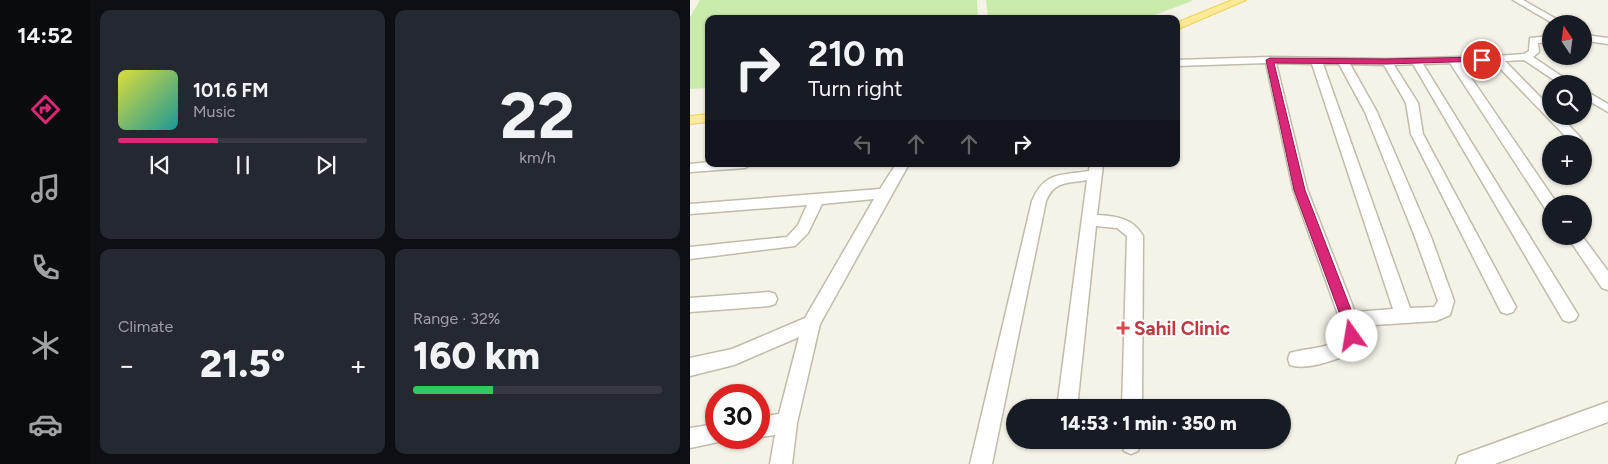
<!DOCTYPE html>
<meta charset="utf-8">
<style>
body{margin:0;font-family:Figtree,sans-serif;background:#242831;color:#f1f3f6;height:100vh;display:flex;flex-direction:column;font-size:19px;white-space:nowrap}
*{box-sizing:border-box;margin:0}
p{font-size:16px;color:#9ea1a6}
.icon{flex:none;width:28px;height:28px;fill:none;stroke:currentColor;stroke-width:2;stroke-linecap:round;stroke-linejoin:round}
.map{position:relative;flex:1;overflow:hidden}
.drawer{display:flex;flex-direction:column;gap:10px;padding:10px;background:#0d0f14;width:600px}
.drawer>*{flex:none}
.banner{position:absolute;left:15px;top:15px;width:475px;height:152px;border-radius:10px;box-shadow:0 1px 4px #0004;background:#171b24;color:#f1f3f6;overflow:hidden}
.needle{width:32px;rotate:347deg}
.controls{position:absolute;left:852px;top:15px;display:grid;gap:10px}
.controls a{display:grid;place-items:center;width:50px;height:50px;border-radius:50%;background:#171b24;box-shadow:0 1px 4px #0004;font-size:25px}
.speed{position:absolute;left:15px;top:384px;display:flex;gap:10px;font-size:25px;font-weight:700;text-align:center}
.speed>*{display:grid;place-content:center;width:65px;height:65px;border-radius:50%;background:#171b24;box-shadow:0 1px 4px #0004;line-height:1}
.speed .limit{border:8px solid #d22;background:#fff;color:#111}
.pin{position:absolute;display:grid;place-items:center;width:42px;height:42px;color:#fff;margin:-21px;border:2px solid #fff;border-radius:50%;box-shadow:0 1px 5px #0007}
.me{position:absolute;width:55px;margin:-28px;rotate:347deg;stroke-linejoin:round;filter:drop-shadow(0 0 4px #0008)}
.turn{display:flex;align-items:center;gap:18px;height:105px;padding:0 20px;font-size:22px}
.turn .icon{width:65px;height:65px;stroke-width:2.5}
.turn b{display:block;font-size:35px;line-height:42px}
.lanes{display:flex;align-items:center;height:48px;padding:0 20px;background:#0003;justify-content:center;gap:25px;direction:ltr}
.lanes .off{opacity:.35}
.big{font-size:38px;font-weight:800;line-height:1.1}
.drawer .tile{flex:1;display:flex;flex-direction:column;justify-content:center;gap:8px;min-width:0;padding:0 18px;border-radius:10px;background:#242831}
.drawer .dial{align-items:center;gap:0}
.dial b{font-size:65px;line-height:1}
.song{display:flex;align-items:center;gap:15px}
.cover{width:60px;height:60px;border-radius:8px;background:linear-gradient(135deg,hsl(60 70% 55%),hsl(180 70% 35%))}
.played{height:5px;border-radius:2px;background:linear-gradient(90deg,#db2777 40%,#363941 40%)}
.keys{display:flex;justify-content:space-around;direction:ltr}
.heat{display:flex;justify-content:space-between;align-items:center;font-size:28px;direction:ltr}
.charge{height:8px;border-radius:4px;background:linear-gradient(90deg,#34c759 32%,#363941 0)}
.drawer .tiles{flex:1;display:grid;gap:10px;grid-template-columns:repeat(2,1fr)}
.trip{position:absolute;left:316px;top:399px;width:285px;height:50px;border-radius:25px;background:#171b24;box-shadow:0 1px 4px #0004;font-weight:800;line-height:50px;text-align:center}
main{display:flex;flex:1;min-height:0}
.tabs{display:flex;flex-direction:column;width:90px;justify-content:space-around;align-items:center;background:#090b0e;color:#9ea1a6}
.tabs .icon{width:35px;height:35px}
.tabs .selected{color:#db2777}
.tabs b{font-size:22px;color:#f1f3f6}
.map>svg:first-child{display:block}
.green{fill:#c9ecad}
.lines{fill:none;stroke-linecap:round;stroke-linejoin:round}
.minor-casing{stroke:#c1bba9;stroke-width:3}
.major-casing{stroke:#edd05d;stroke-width:2}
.minor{fill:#fff;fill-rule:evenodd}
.major{fill:#ffeb96;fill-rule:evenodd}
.route{fill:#db2777;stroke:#8e194d}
.health-dot{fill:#e0444e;stroke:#fff;stroke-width:2}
.labels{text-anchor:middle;stroke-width:4;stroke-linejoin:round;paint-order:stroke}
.health-label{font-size:19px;font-weight:bold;fill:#be3a42;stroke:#fff;text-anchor:start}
</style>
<main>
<nav class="tabs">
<b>14:52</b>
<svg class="icon selected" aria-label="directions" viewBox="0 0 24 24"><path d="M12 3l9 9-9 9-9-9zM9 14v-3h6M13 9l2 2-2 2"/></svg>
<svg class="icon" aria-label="music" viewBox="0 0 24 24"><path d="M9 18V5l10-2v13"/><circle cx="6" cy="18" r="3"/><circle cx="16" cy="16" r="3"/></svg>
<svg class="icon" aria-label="phone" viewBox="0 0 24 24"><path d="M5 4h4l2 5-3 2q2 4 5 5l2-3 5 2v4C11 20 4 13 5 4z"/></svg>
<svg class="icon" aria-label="climate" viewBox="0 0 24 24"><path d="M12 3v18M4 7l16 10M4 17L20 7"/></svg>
<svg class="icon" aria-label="car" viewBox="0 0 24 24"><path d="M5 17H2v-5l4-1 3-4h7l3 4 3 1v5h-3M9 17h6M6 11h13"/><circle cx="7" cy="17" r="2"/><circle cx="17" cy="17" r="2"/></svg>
</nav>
<section class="drawer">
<div class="tiles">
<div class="tile">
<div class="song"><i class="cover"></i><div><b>101.6 FM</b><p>Music</p></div></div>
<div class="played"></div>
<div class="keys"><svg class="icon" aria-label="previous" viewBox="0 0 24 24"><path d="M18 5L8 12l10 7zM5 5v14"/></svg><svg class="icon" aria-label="pause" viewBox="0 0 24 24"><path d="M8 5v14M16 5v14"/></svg><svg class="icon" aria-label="next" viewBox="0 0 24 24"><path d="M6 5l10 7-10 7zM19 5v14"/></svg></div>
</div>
<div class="tile dial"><b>22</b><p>km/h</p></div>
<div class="tile"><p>Climate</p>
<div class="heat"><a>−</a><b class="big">21.5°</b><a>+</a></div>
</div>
<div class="tile"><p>Range · 32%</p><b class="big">160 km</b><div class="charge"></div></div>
</div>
</section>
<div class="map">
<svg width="918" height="464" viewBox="0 0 918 464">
<rect width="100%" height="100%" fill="#f5f2e7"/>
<!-- green -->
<g class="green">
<path d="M 10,0 L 287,0 L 288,19 L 19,19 L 19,88 L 0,89 L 0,17 Z"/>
<path d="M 296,0 L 502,0 L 502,1 L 454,19 L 298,19 Z"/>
</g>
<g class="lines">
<!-- minor casing -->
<g class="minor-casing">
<g id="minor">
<path d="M 823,0 L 833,0 L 875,24 L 864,24 Z"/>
<path d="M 894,32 L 903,36 L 918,38 L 918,44 L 897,41 L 894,39 Z"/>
<path d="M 861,36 L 861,42 L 848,43 L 849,52 L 843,57 L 883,84 L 870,84 L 834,60 L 815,61 L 861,108 L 861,116 L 870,116 L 890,137 L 892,140 L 890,143 L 882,143 L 804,62 L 771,63 L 866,202 L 861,204 L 861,211 L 856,210 L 760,63 L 733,64 L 885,310 L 888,315 L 885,320 L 879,322 L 873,320 L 723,64 L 704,65 L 728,103 L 733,134 L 826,307 L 823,312 L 817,314 L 811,312 L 721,134 L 716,103 L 694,65 L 660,64 L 687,112 L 741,237 L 764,301 L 760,315 L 746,321 L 669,326 L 671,336 L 662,353 C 647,359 617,371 600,365 L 598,359 L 600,353 C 611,349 650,347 653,336 C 654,332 651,324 650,320 L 603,189 L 576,63 L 486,66 L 486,60 L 580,57 L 697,59 L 807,56 L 834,54 L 839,51 L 840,38 ZM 586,63 L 622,64 L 703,309 L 665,312 L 617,189 ZM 633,64 L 649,64 L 675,112 L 725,237 L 748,301 L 744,307 L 720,308 Z"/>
<path d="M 894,90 L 918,104 L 918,112 L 894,98 Z"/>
<path d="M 19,162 L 19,164 L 62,164 L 55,168 L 0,172 L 0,164 Z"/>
<path d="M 206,164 L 219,164 L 130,324 L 107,423 L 102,464 L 80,464 L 85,435 L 69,437 L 69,417 L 89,414 L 109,337 L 44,365 L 0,376 L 0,358 L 42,349 L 115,318 L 184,199 L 132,204 L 118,233 L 105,246 L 0,259 L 0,247 L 97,237 L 108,225 L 117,205 L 0,214 L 0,204 L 190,189 Z"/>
<path d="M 400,164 L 413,165 L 407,215 C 426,216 443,218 453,236 L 452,408 L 432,408 L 437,236 L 427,228 L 406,226 L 387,408 L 367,408 L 397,180 C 377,184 365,180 356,201 L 302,464 L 280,464 L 342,201 C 355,171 370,176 399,171 Z"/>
<path d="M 877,236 L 892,236 L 918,271 L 918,290 L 912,288 Z"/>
<path d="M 79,292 L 85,294 L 87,299 L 85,304 L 79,306 L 0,312 L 0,298 Z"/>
<path d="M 918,402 L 918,422 L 805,464 L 766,464 L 769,456 L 777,453 Z"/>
<path d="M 26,424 L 26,438 L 35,438 L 33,441 L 0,448 L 0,428 Z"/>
<path d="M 431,440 L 451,440 L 448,451 L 441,454 L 434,451 Z"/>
</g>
</g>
<!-- major casing -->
<g class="major-casing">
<g id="major">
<path d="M 542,0 L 556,0 L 486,30 L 486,23 Z"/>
<path d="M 19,114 L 19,122 L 0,124 L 0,116 Z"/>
</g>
</g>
<!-- minor -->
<use href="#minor" class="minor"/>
<!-- major -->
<use href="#major" class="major"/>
</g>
<!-- route -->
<path class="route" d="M 792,57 L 796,60 L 795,61 L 696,64 L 584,63 L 615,190 L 665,320 L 668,336 L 666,341 L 662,342 L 657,341 L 652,320 L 604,190 L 576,60 L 580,58 L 696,59 Z"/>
<!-- markers -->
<path class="health-dot" d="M430.5 320.5h5v5h5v5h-5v5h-5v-5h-5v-5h5z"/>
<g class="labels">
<!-- health labels -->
<g class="health-label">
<text x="444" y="335">Sahil Clinic</text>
</g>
</g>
</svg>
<div class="controls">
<a><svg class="needle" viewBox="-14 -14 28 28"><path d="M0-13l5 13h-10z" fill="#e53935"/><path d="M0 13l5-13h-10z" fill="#9ea1a6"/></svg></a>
<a><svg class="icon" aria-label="search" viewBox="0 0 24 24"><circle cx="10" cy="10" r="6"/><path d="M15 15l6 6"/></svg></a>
<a>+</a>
<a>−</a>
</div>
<div class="speed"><div class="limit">30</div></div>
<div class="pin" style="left:792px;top:60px;background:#d93025"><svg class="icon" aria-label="arrive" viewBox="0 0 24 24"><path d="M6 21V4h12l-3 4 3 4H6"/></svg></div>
<svg class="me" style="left:662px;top:336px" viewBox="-20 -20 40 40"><circle r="19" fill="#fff"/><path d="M0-13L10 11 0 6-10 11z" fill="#db2777"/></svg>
<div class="trip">14:53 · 1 min · 350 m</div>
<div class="banner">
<div class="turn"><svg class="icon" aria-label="right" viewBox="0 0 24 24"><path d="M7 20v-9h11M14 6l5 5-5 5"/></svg><div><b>210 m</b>Turn right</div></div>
<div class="lanes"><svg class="icon off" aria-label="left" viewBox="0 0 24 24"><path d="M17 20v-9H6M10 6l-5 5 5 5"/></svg><svg class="icon off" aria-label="ahead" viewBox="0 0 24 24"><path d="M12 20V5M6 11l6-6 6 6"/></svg><svg class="icon off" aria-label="ahead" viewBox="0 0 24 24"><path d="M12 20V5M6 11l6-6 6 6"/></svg><svg class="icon" aria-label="right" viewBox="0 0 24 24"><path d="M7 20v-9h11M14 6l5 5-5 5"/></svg></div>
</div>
</div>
</main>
